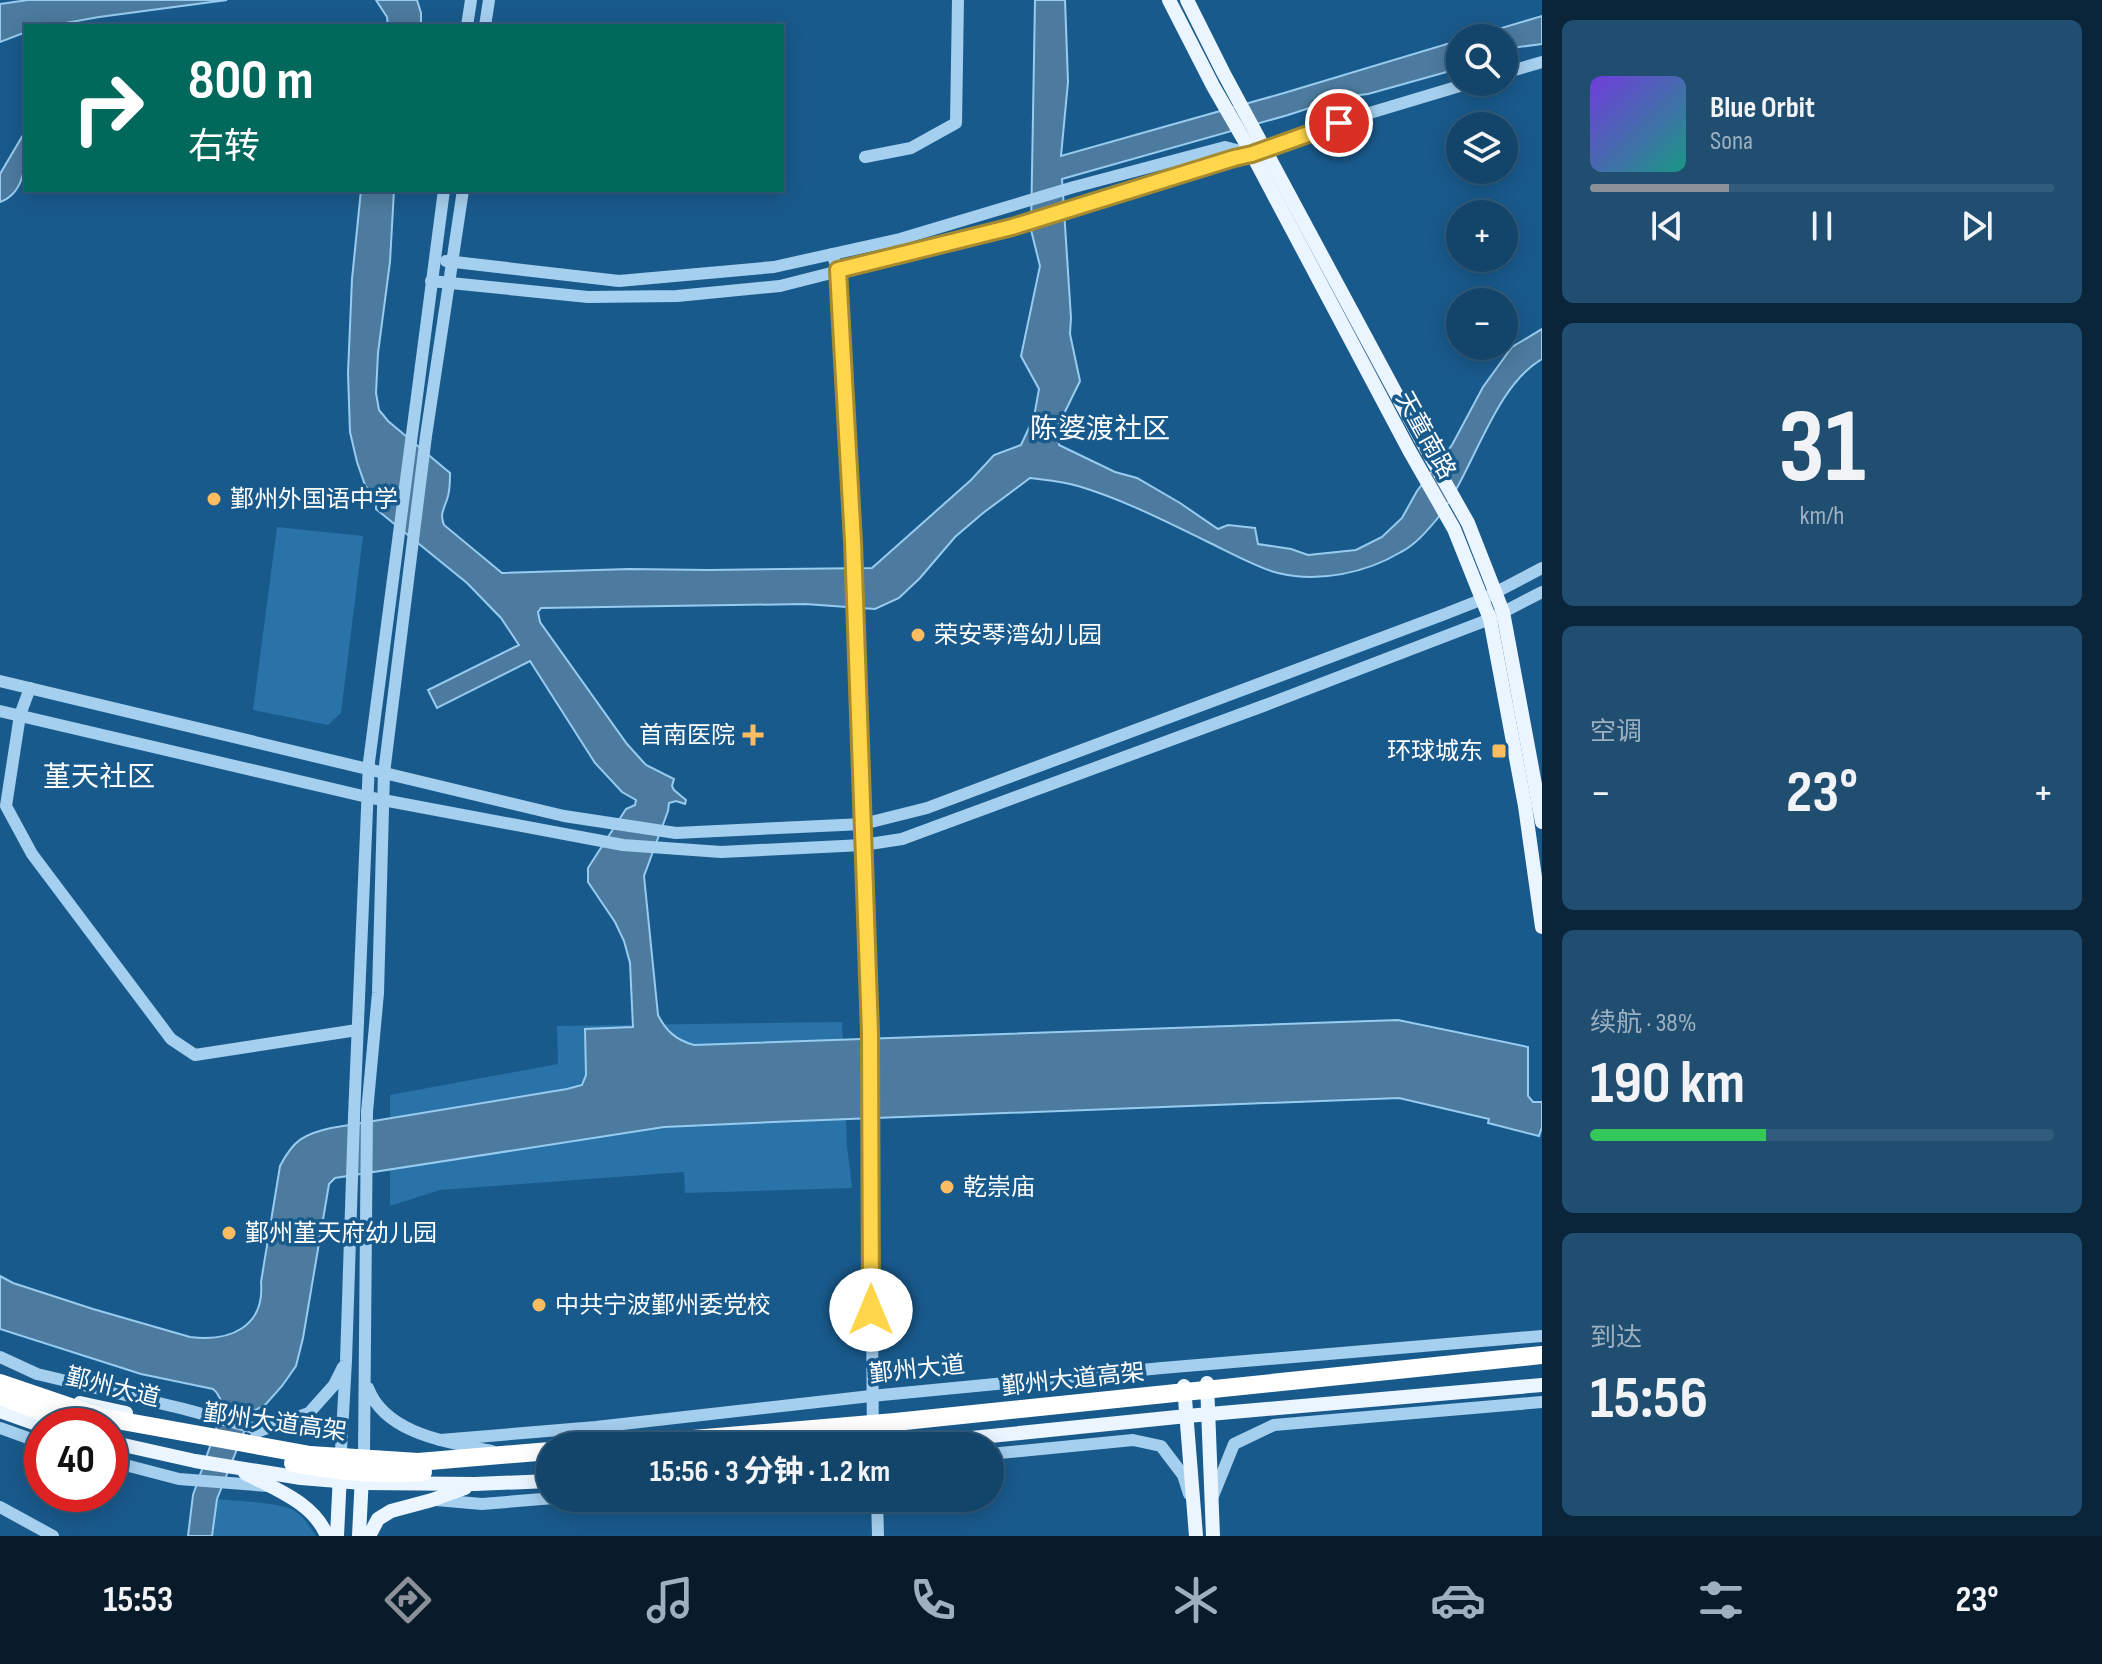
<!DOCTYPE html>
<html lang="zh">
<meta charset="utf-8">
<style>
body{margin:0;font-family:"Sofia Sans Condensed","Noto Sans SC",sans-serif;background:#204e71;color:#f1f3f6;height:100vh;display:flex;flex-direction:column;font-size:30px;white-space:nowrap}
*{box-sizing:border-box;margin:0}
p{font-size:26px;color:#9db0c0}
.icon{flex:none;width:44px;height:44px;fill:none;stroke:currentColor;stroke-width:2;stroke-linecap:round;stroke-linejoin:round}
.map{position:relative;flex:1;overflow:hidden}
.sheet{display:flex;flex-direction:column;gap:20px;padding:20px;background:#0a253a;width:560px}
.sheet>*{flex:none}
.hud{position:absolute;left:24px;top:24px;width:760px;height:168px;border-radius:0px;box-shadow:0 4px 20px #0003,0 0 0 2px #325c7d;background:#00695c;color:#fff;overflow:hidden}
.controls{position:absolute;left:1446px;top:24px;display:grid;gap:16px}
.controls a{display:grid;place-items:center;width:72px;height:72px;border-radius:50%;background:#134469;box-shadow:0 4px 20px #0003,0 0 0 2px #325c7d;font-size:40px}
.speed{position:absolute;left:24px;top:1408px;display:flex;gap:16px;font-size:40px;font-weight:700;text-align:center}
.speed>*{display:grid;place-content:center;width:104px;height:104px;border-radius:50%;background:#134469;box-shadow:0 4px 20px #0003,0 0 0 2px #325c7d;line-height:1}
.speed .limit{border:12px solid #d22;background:#fff;color:#111}
.pin{position:absolute;display:grid;place-items:center;width:68px;height:68px;color:#fff;margin:-34px;border:4px solid #fff;border-radius:50%;box-shadow:0 2px 8px #0007}
.me{position:absolute;width:88px;margin:-44px;rotate:0deg;stroke-linejoin:round;filter:drop-shadow(0 0 6px #0008)}
.turn{display:flex;align-items:center;gap:28px;height:168px;padding:0 32px;font-size:36px}
.turn .icon{width:104px;height:104px;stroke-width:2.5}
.turn b{display:block;font-size:56px;line-height:68px}
.big{font-size:60px;font-weight:700;line-height:1.1}
.sheet .widget{flex:1;display:flex;flex-direction:column;justify-content:center;gap:12px;min-width:0;padding:0 28px;border-radius:12px;background:#204e71}
.sheet .dial{align-items:center;gap:0}
.dial b{font-size:104px;line-height:1}
.song{display:flex;align-items:center;gap:24px}
.cover{width:96px;height:96px;border-radius:12px;background:linear-gradient(135deg,hsl(260 70% 55%),hsl(170 70% 35%))}
.played{height:8px;border-radius:4px;background:linear-gradient(90deg,#8c9099 30%,#325c7d 30%)}
.keys{display:flex;justify-content:space-around;direction:ltr}
.heat{display:flex;justify-content:space-between;align-items:center;font-size:44px;direction:ltr}
.charge{height:12px;border-radius:6px;background:linear-gradient(90deg,#34c759 38%,#325c7d 0)}
.trip{position:absolute;left:536px;top:1432px;width:468px;height:80px;border-radius:40px;background:#134469;box-shadow:0 4px 20px #0003,0 0 0 2px #325c7d;font-weight:700;line-height:80px;text-align:center}
.menu{display:flex;height:128px;justify-content:space-around;align-items:center;background:#081b2a;color:#9db0c0}
.menu .icon{width:56px;height:56px}
.menu .selected{color:#8c9099}
.menu b{font-size:36px;color:#f1f3f6}
main{display:flex;flex:1;min-height:0}
.map>svg:first-child{display:block}
.green{fill:#2973a8}
.water{fill:#4c7b9f;stroke:#97ccf0;stroke-width:2}
.lines{fill:none;stroke-linecap:round;stroke-linejoin:round}
.minor{stroke:#a4cfee;stroke-width:12}
.major{stroke:#ebf5ff;stroke-width:14}
.highway{stroke:#fff;stroke-width:18}
.highway-bridge{stroke:#fff;stroke-width:18}
.route-casing{stroke:#a68a30;stroke-width:20}
.route{stroke:#ffd54a;stroke-width:14}
.poi-dot{fill:#ffbd61;stroke:#195a8c;stroke-width:3}
.labels{text-anchor:middle;stroke-width:7;stroke-linejoin:round;paint-order:stroke}
.street-label{font-size:24px;fill:#fff;stroke:#195a8c}
.poi-label{font-size:24px;fill:#fff;stroke:#195a8c;text-anchor:start}
.quarter-label{font-size:28px;fill:#fff;stroke:#195a8c}
</style>
<main>
<div class="map">
<svg width="1542" height="1536" viewBox="0 0 1542 1536">
<rect width="100%" height="100%" fill="#195a8c"/>
<!-- green -->
<g class="green">
<path d="M 277,527 L 363,536 L 341,713 L 328,725 L 253,710 Z"/>
<path d="M 842,1022 L 847,1146 L 852,1188 L 685,1193 L 684,1172 L 440,1190 L 390,1206 L 390,1095 L 558,1064 L 557,1026 Z"/>
<path d="M 217,1499 C 236,1501 280,1502 295,1511 C 304,1517 310,1527 316,1536 L 212,1536 Z"/>
</g>
<!-- water -->
<g class="water">
<path d="M 28,0 L 227,0 L 99,17 L 49,26 L 26,26 L 26,32 L 0,42 L 0,4 Z"/>
<path d="M 376,0 L 417,0 L 421,13 L 421,26 L 388,26 L 387,17 Z"/>
<path d="M 1035,0 L 1065,0 L 1068,82 L 1061,156 L 1284,93 L 1460,40 L 1460,65 L 1450,71 L 1368,94 L 1343,97 L 1288,115 L 1062,179 L 1071,318 L 1070,334 L 1080,381 L 1058,426 L 1059,445 L 1115,472 L 1137,478 L 1180,503 L 1218,529 L 1228,525 L 1255,528 L 1258,544 L 1291,549 L 1308,555 L 1356,550 L 1382,537 L 1402,518 L 1417,491 L 1452,445 L 1483,387 L 1512,347 L 1542,329 L 1542,359 C 1493,387 1473,474 1437,519 C 1427,531 1415,545 1401,552 C 1366,573 1319,583 1278,573 C 1257,568 1227,551 1206,541 C 1165,521 1122,499 1078,486 C 1063,481 1046,480 1030,478 L 983,513 L 955,537 L 920,578 L 899,598 L 875,609 L 805,604 L 541,608 L 538,612 L 540,622 L 627,744 L 646,765 L 674,779 L 672,786 L 674,790 L 686,800 L 685,804 L 676,801 L 669,803 L 668,811 L 644,876 L 658,1015 C 666,1031 676,1040 694,1045 L 1398,1020 L 1528,1047 L 1528,1096 L 1533,1102 L 1542,1102 L 1542,1127 L 1539,1136 L 1488,1123 L 1489,1119 L 1399,1098 L 797,1121 L 664,1127 L 335,1178 L 329,1184 L 303,1338 L 296,1366 L 282,1386 L 266,1404 L 252,1412 L 217,1499 L 212,1536 L 188,1536 L 193,1495 L 222,1412 C 222,1403 220,1394 213,1389 L 141,1374 L 0,1329 L 0,1276 L 13,1283 L 93,1309 L 190,1337 C 230,1342 265,1327 261,1282 L 280,1166 C 293,1141 303,1134 331,1128 L 567,1089 L 582,1085 L 586,1075 L 585,1029 L 633,1027 L 630,963 L 624,941 L 615,922 L 588,882 L 588,868 L 626,809 L 635,805 L 636,800 L 622,792 L 595,763 L 530,661 L 437,708 L 428,690 L 519,645 L 501,618 L 467,583 L 376,509 L 376,501 L 365,485 L 357,462 L 350,432 L 348,373 L 352,279 L 361,190 L 394,190 L 390,262 L 378,353 L 376,393 L 379,410 L 388,421 L 450,473 C 450,480 450,489 448,496 C 445,508 439,513 444,525 L 502,573 L 629,569 L 709,570 L 872,568 L 971,480 L 994,455 L 1021,445 L 1034,417 L 1039,389 L 1021,356 L 1040,266 L 1031,230 Z"/>
<path d="M 1542,16 L 1542,44 L 1504,49 L 1504,38 L 1468,38 Z"/>
<path d="M 26,130 C 26,156 28,192 0,202 L 0,174 Z"/>
</g>
<g class="lines">
<!-- minor -->
<g class="minor">
<path d="M 467,26 L 471,0"/>
<path d="M 485,26 L 489,0"/>
<path d="M 1504,73 L 1542,62"/>
<path d="M 865,157 L 911,148 L 956,123 L 958,0"/>
<path d="M 832,254 L 838,270 L 853,542 L 870,1033 L 873,1446"/>
<path d="M 446,261 L 619,281 L 774,267 L 900,239 L 1074,187 L 1225,147 L 1248,153"/>
<path d="M 431,281 L 588,297 L 677,296 L 780,286 L 1012,227 L 1234,158 L 1252,154 L 1363,115 L 1473,82"/>
<path d="M 0,681 L 564,816 L 676,833 L 863,824 L 927,808 L 1445,614 L 1483,599 L 1542,568"/>
<path d="M 30,688 L 20,715 L 6,806 L 32,854 L 171,1039 L 195,1055 L 357,1030"/>
<path d="M 0,711 L 367,797 L 623,845 L 721,852 L 863,845 L 902,839 L 1263,706 L 1490,619 L 1542,592"/>
<path d="M 0,1357 L 37,1374 L 184,1409 L 261,1430"/>
<path d="M 368,1388 C 386,1435 449,1442 492,1451"/>
<path d="M 0,1428 L 42,1443"/>
<path d="M 256,1432 L 309,1413 L 334,1385 L 343,1367"/>
<path d="M 440,1440 L 596,1427 L 871,1396 L 1162,1368 L 1542,1336"/>
<path d="M 341,1450 L 346,1361 L 354,1117 L 369,762 L 444,190"/>
<path d="M 364,1452 L 367,1112 L 378,993 L 384,773 L 426,436 L 463,190"/>
<path d="M 990,1454 L 1133,1440 L 1161,1446 L 1183,1475 L 1189,1494"/>
<path d="M 110,1461 L 179,1479 L 268,1486"/>
<path d="M 1213,1496 L 1234,1444 L 1274,1425 L 1542,1402"/>
<path d="M 877,1498 L 878,1536"/>
<path d="M 436,1500 L 482,1504 L 554,1498"/>
<path d="M 0,1507 L 53,1536"/>
</g>
<!-- major -->
<g class="major">
<path d="M 1169,0 L 1213,86 L 1252,154 L 1409,450 L 1454,529 L 1490,619 L 1525,806 L 1542,927"/>
<path d="M 1187,0 L 1223,72 L 1420,438 L 1468,523 L 1503,612 L 1542,822"/>
<path d="M 1207,1383 L 1213,1536"/>
<path d="M 1184,1386 L 1196,1536"/>
<path d="M 80,1403 L 126,1413"/>
<path d="M 0,1411 L 42,1426"/>
<path d="M 110,1442 L 195,1461 L 301,1478 L 362,1483 L 475,1484 L 550,1481"/>
<path d="M 566,1446 L 617,1441"/>
<path d="M 892,1446 L 1187,1416 L 1542,1385"/>
<path d="M 245,1473 C 275,1489 314,1503 327,1536"/>
<path d="M 337,1536 L 340,1474"/>
<path d="M 359,1536 L 362,1476"/>
<path d="M 369,1536 L 378,1519 L 391,1511 L 432,1500 L 465,1488"/>
</g>
<!-- highway -->
<path class="highway" d="M 0,1396 L 53,1416 L 105,1426"/>
<!-- highway-bridge -->
<g class="highway-bridge">
<path d="M 0,1383 L 100,1417 L 310,1455 L 418,1462 L 550,1451"/>
<path d="M 609,1446 L 895,1422 L 1542,1355"/>
<path d="M 293,1463 C 336,1472 380,1475 423,1472"/>
</g>
</g>
<g class="lines">
<!-- route casing -->
<g class="route-casing">
<path id="route" d="M 871,1310 L 870,1033 L 853,542 L 838,270 L 1012,227 L 1234,158 L 1252,154 L 1339,123"/>
</g>
<!-- route -->
<use href="#route" class="route"/>
</g>
<!-- markers -->
<g class="poi-dot">
<circle cx="214" cy="499" r="8"/>
<circle cx="918" cy="635" r="8"/>
<path d="M749 723h8v8h8v8h-8v8h-8v-8h-8v-8h8z"/>
<rect x="1491" y="743" width="16" height="16" rx="4"/>
<circle cx="947" cy="1187" r="8"/>
<circle cx="229" cy="1233" r="8"/>
<circle cx="539" cy="1305" r="8"/>
</g>
<g class="labels">
<!-- street labels -->
<g class="street-label">
<text transform="translate(1426 435) rotate(61)" y="8">天童南路</text>
<text transform="translate(917 1369) rotate(-6)" y="8">鄞州大道</text>
<text transform="translate(1073 1379) rotate(-6)" y="8">鄞州大道高架</text>
<text transform="translate(113 1387) rotate(14)" y="8">鄞州大道</text>
<text transform="translate(275 1422) rotate(8)" y="8">鄞州大道高架</text>
</g>
<!-- poi labels -->
<g class="poi-label">
<text x="230" y="507">鄞州外国语中学</text>
<text x="934" y="643">荣安琴湾幼儿园</text>
<text x="735" y="743" text-anchor="end">首南医院</text>
<text x="1483" y="759" text-anchor="end">环球城东</text>
<text x="963" y="1195">乾崇庙</text>
<text x="245" y="1241">鄞州堇天府幼儿园</text>
<text x="555" y="1313">中共宁波鄞州委党校</text>
</g>
<!-- quarter labels -->
<g class="quarter-label">
<text x="1100" y="438">陈婆渡社区</text>
<text x="99" y="786">堇天社区</text>
</g>
</g>
</svg>
<div class="controls">
<a><svg class="icon" aria-label="search" viewBox="0 0 24 24"><circle cx="10" cy="10" r="6"/><path d="M15 15l6 6"/></svg></a>
<a><svg class="icon" aria-label="layers" viewBox="0 0 24 24"><path d="M12 4l9 5-9 5-9-5zM3 14l9 5 9-5"/></svg></a>
<a>+</a>
<a>−</a>
</div>
<div class="speed"><div class="limit">40</div></div>
<div class="pin" style="left:1339px;top:123px;background:#d93025"><svg class="icon" aria-label="arrive" viewBox="0 0 24 24"><path d="M6 21V4h12l-3 4 3 4H6"/></svg></div>
<svg class="me" style="left:871px;top:1310px" viewBox="-20 -20 40 40"><circle r="19" fill="#fff"/><path d="M0-13L10 11 0 6-10 11z" fill="#ffd54a"/></svg>
<div class="trip">15:56 · 3 分钟 · 1.2 km</div>
<div class="hud">
<div class="turn"><svg class="icon" aria-label="right" viewBox="0 0 24 24"><path d="M7 20v-9h11M14 6l5 5-5 5"/></svg><div><b>800 m</b>右转</div></div>
</div>
</div>
<section class="sheet">
<div class="widget">
<div class="song"><i class="cover"></i><div><b>Blue Orbit</b><p>Sona</p></div></div>
<div class="played"></div>
<div class="keys"><svg class="icon" aria-label="previous" viewBox="0 0 24 24"><path d="M18 5L8 12l10 7zM5 5v14"/></svg><svg class="icon" aria-label="pause" viewBox="0 0 24 24"><path d="M8 5v14M16 5v14"/></svg><svg class="icon" aria-label="next" viewBox="0 0 24 24"><path d="M6 5l10 7-10 7zM19 5v14"/></svg></div>
</div>
<div class="widget dial"><b>31</b><p>km/h</p></div>
<div class="widget"><p>空调</p>
<div class="heat"><a>−</a><b class="big">23°</b><a>+</a></div>
</div>
<div class="widget"><p>续航 · 38%</p><b class="big">190 km</b><div class="charge"></div></div>
<div class="widget"><p>到达</p><b class="big">15:56</b></div>
</section>
</main>
<nav class="menu">
<b>15:53</b>
<svg class="icon selected" aria-label="directions" viewBox="0 0 24 24"><path d="M12 3l9 9-9 9-9-9zM9 14v-3h6M13 9l2 2-2 2"/></svg>
<svg class="icon" aria-label="music" viewBox="0 0 24 24"><path d="M9 18V5l10-2v13"/><circle cx="6" cy="18" r="3"/><circle cx="16" cy="16" r="3"/></svg>
<svg class="icon" aria-label="phone" viewBox="0 0 24 24"><path d="M5 4h4l2 5-3 2q2 4 5 5l2-3 5 2v4C11 20 4 13 5 4z"/></svg>
<svg class="icon" aria-label="climate" viewBox="0 0 24 24"><path d="M12 3v18M4 7l16 10M4 17L20 7"/></svg>
<svg class="icon" aria-label="car" viewBox="0 0 24 24"><path d="M5 17H2v-5l4-1 3-4h7l3 4 3 1v5h-3M9 17h6M6 11h13"/><circle cx="7" cy="17" r="2"/><circle cx="17" cy="17" r="2"/></svg>
<svg class="icon" aria-label="filters" viewBox="0 0 24 24"><path d="M4 7h16M4 17h16"/><circle cx="9" cy="7" r="2"/><circle cx="15" cy="17" r="2"/></svg>
<b>23°</b>
</nav>
